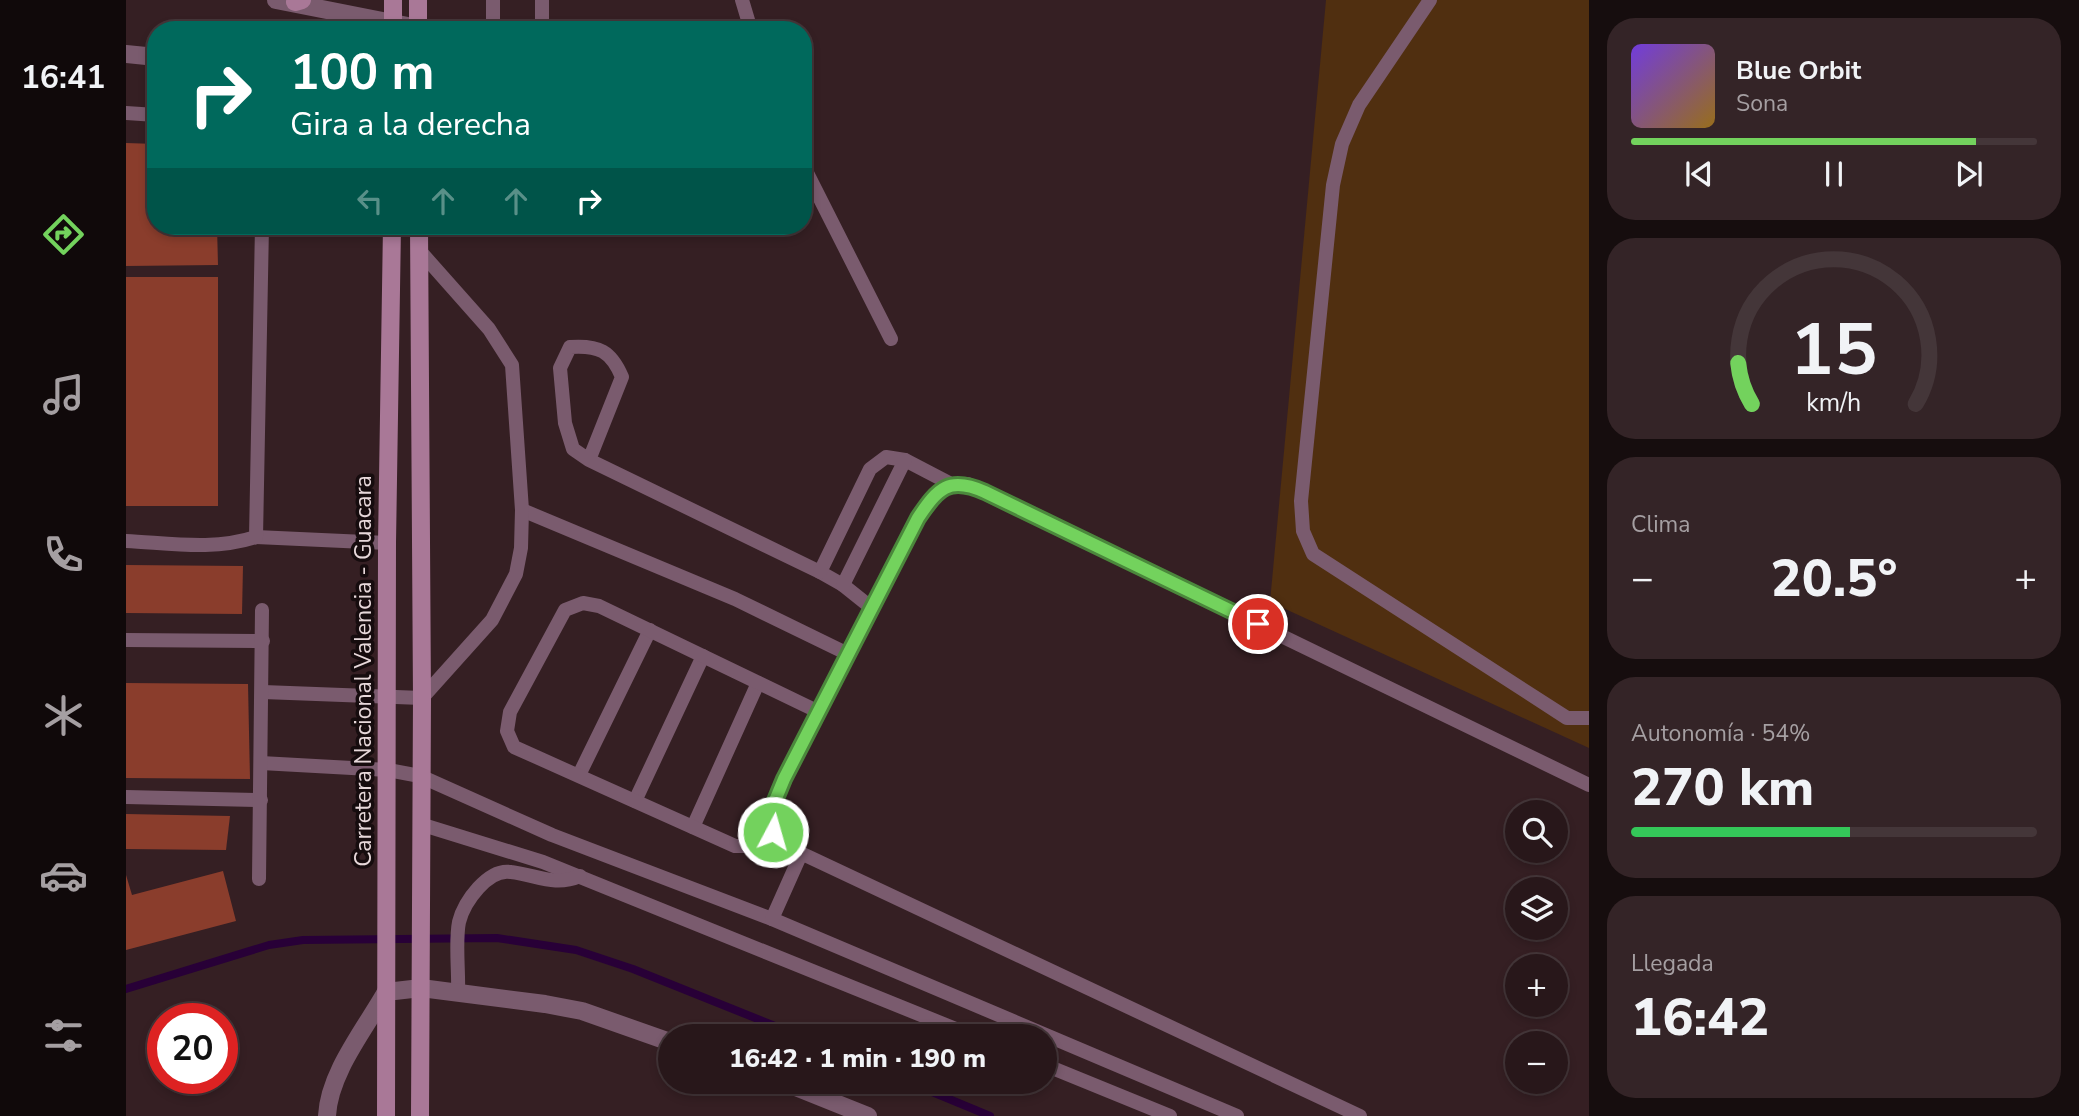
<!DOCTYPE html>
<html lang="es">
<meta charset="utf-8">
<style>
body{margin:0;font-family:"Nunito Sans",sans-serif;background:#342427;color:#f1f3f6;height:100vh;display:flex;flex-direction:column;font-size:26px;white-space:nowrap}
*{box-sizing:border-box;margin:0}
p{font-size:23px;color:#a59fa2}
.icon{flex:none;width:38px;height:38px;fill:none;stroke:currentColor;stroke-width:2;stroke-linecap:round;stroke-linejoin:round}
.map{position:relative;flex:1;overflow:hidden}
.panel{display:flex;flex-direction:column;gap:18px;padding:18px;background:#160d0e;width:490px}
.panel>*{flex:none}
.guide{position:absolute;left:21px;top:21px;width:665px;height:214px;border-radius:28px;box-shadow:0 4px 10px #0003,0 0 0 2px #443639;background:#00695c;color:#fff;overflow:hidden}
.buttons{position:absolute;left:1379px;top:800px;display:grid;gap:14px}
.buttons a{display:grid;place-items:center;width:63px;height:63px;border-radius:50%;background:#28171a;box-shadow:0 4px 10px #0003,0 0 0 2px #443639;font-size:35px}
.speed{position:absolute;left:21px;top:1003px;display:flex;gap:14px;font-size:35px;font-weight:700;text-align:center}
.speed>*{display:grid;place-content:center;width:91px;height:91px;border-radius:50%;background:#28171a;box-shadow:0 4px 10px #0003,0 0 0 2px #443639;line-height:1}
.speed .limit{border:10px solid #d22;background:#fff;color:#111}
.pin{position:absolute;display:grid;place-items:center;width:60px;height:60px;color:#fff;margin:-30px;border:4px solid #fff;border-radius:50%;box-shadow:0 2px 7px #0007}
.me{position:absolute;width:77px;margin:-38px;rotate:6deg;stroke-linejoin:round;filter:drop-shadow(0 0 5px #0008)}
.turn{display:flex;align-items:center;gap:24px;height:147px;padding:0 28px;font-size:32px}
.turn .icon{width:91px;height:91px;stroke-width:2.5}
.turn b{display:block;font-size:49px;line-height:60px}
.lanes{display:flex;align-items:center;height:66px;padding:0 28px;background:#0003;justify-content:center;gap:35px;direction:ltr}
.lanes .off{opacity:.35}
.big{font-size:52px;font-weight:800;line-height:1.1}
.panel .card{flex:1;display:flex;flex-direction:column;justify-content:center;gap:10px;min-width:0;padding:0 24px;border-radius:28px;background:#342427}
.panel .dial{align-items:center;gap:0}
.dial svg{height:182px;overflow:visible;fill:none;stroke:#443639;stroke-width:7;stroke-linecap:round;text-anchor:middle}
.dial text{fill:#f1f3f6;stroke:none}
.song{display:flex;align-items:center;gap:21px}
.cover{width:84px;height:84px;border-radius:10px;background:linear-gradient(135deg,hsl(260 70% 55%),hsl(40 70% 35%))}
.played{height:7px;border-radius:4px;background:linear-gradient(90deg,#73d25d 85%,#443639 85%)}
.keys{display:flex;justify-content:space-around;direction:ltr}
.heat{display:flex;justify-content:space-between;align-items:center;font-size:38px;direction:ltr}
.charge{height:10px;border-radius:5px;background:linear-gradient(90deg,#34c759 54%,#443639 0)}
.trip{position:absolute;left:532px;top:1024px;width:399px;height:70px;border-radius:35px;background:#28171a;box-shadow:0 4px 10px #0003,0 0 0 2px #443639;font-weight:800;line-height:70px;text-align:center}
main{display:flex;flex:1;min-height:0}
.tab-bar{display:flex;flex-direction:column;width:126px;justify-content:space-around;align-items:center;background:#10090a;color:#a59fa2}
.tab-bar .icon{width:49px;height:49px}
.tab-bar .current{color:#73d25d}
.tab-bar b{font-size:32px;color:#f1f3f6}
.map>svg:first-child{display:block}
.green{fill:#502f10}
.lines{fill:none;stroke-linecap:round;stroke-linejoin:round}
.stream{stroke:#280037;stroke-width:8}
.building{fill:#8a3d2c}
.service{stroke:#7a5b6e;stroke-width:14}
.minor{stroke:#7a5b6e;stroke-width:18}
.secondary{stroke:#a97897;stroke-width:18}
.route-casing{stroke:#4b883c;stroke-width:18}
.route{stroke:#73d25d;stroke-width:12}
.labels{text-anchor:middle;stroke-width:7;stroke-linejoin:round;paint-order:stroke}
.street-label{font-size:23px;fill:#e7d8da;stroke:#160c0e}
</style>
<main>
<nav class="tab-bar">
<b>16:41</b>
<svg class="icon current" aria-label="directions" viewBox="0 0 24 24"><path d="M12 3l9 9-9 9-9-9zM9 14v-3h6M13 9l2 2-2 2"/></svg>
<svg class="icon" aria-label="music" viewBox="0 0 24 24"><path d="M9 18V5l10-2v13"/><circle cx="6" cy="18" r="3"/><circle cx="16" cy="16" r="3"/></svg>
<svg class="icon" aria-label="phone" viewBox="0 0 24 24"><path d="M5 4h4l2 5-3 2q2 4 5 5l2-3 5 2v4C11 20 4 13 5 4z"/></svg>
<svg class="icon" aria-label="climate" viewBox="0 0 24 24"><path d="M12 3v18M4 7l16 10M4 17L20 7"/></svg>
<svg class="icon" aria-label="car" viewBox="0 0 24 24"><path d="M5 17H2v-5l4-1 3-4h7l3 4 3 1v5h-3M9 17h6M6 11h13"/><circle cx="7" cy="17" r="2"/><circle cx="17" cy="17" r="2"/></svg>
<svg class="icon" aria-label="filters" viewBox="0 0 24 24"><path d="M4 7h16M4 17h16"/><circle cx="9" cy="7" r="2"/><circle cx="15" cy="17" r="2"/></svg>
</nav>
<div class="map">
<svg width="1463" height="1116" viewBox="0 0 1463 1116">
<rect width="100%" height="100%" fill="#351f23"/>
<!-- green -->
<path class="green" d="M 1200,0 L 1463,0 L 1463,748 L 1144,602 Z"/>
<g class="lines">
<!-- stream -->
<g class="stream">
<path d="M 0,989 L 143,945 L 177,940 L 371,938 L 450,950 L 507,969 L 674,1036"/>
<path d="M 782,1082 L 864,1116"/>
</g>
</g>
<!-- building -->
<g class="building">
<path d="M 0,143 L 30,144 L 30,226 L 91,226 L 92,265 L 0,266 Z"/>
<rect x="0" y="277" width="92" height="229"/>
<path d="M 0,565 L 117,566 L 116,614 L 0,613 Z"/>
<path d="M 0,683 L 122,684 L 124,779 L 0,778 Z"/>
<path d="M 0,814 L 104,816 L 100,850 L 0,849 Z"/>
<path d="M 97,871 L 110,921 L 0,950 L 0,875 L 6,895 Z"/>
</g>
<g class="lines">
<!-- service -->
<g class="service">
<path d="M 367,0 L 367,30"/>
<path d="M 416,0 L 416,30"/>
<path d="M 616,0 L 625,30"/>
<path d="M 1304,0 L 1233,105 L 1216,144 L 1207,185 L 1175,501 L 1177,531 L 1187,554 L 1441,718 L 1463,718"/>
<path d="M 0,113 L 30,115"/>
<path d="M 677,165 L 765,339"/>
<path d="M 463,460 L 496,377 C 485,351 473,345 444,347 L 434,368 L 439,423 L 447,449 L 463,460 L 694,572 L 717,585 L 747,609"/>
<path d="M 396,510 L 609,599 L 722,654 L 658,779 L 646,808 L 647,832 L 664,848 L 1234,1116"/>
<path d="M 130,537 L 261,543"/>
<path d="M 0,541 C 43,543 88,551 130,537 L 136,226"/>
<path d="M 694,572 L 744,469 L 760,457 L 779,460 L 825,484"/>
<path d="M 717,585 L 779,460"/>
<path d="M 0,640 L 137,641"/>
<path d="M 722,654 L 792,518 L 807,496 L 825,484 L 842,484 L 1463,785"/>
<path d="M 137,692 L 296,698 L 366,620 L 390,574 L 395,548 L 396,510 L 386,365 L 363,329 L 293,250"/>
<path d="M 135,763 L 262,770 L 294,776 L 426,835 L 646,919 L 1111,1116"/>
<path d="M 453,775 L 524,630"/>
<path d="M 0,797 L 135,800"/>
<path d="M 509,801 L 577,656"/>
<path d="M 294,824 L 417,862 L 847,1036"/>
<path d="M 567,827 L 632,683"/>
<path d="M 647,832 L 627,846 L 609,846 L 388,747 L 381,731 L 384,712 L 439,610 L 457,603 L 473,606 L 693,712"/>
<path d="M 133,879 L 136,610"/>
<path d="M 646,919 L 675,854"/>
<path d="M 332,993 C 333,972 329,942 333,922 C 338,902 362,868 385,872 C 411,875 428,887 454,876"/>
<path d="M 919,1065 L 1044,1116"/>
</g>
<!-- minor -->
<g class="minor">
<path d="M 150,0 L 292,28"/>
<path d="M 0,54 L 30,57"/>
<path d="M 657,1082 L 742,1116"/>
<path d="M 201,1116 C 203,1073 239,1029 260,992 L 295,988 L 419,1004 L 456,1011 L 544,1042"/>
</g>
<!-- secondary -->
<g class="secondary">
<path d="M 267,0 L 267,30"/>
<path d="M 292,0 L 292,30"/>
<path d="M 169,2 L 176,0"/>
<path d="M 293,226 L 296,698 L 294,1116"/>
<path d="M 260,1116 L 261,543 L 266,226"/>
</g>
</g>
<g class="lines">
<!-- route casing -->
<g class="route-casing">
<path id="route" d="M 647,832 L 646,808 L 658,779 L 792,518 C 812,488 823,476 859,492 L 1132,624"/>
</g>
<!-- route -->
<use href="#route" class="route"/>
</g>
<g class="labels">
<!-- street labels -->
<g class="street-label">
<text transform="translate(237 671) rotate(-90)" y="8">Carretera Nacional Valencia - Guacara</text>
</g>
</g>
</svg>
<div class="buttons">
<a><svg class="icon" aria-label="search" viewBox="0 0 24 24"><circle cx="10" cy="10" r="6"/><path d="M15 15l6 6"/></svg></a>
<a><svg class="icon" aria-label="layers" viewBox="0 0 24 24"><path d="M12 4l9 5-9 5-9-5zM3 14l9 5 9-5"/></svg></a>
<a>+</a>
<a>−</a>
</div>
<div class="speed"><div class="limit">20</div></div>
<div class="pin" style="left:1132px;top:624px;background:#d93025"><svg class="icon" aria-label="arrive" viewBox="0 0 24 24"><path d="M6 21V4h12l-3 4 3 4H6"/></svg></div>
<svg class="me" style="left:647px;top:832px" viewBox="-20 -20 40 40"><circle r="17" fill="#73d25d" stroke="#fff" stroke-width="3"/><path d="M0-11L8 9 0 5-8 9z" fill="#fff"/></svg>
<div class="trip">16:42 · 1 min · 190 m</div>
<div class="guide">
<div class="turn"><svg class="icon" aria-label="right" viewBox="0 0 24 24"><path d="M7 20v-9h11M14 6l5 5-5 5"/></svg><div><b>100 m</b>Gira a la derecha</div></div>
<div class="lanes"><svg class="icon off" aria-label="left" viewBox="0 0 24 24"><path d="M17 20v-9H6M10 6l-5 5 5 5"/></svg><svg class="icon off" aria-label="ahead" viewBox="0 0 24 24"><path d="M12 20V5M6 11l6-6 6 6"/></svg><svg class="icon off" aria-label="ahead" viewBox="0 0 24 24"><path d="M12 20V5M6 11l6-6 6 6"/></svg><svg class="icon" aria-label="right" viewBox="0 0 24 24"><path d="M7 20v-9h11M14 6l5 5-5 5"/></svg></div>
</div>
</div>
<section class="panel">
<div class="card">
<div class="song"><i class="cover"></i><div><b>Blue Orbit</b><p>Sona</p></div></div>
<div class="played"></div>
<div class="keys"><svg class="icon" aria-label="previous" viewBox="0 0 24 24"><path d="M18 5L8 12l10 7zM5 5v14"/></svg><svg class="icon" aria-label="pause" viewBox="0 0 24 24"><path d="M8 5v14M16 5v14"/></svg><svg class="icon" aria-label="next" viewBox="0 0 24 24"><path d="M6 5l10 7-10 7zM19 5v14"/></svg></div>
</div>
<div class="card dial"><svg viewBox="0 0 100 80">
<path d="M14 69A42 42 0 1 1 86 69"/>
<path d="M14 69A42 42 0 0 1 8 51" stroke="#73d25d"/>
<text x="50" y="56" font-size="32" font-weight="700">15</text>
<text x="50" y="72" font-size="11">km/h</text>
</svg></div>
<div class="card"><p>Clima</p>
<div class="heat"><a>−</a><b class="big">20.5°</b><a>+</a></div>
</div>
<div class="card"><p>Autonomía · 54%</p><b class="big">270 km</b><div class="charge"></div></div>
<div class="card"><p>Llegada</p><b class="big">16:42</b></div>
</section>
</main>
